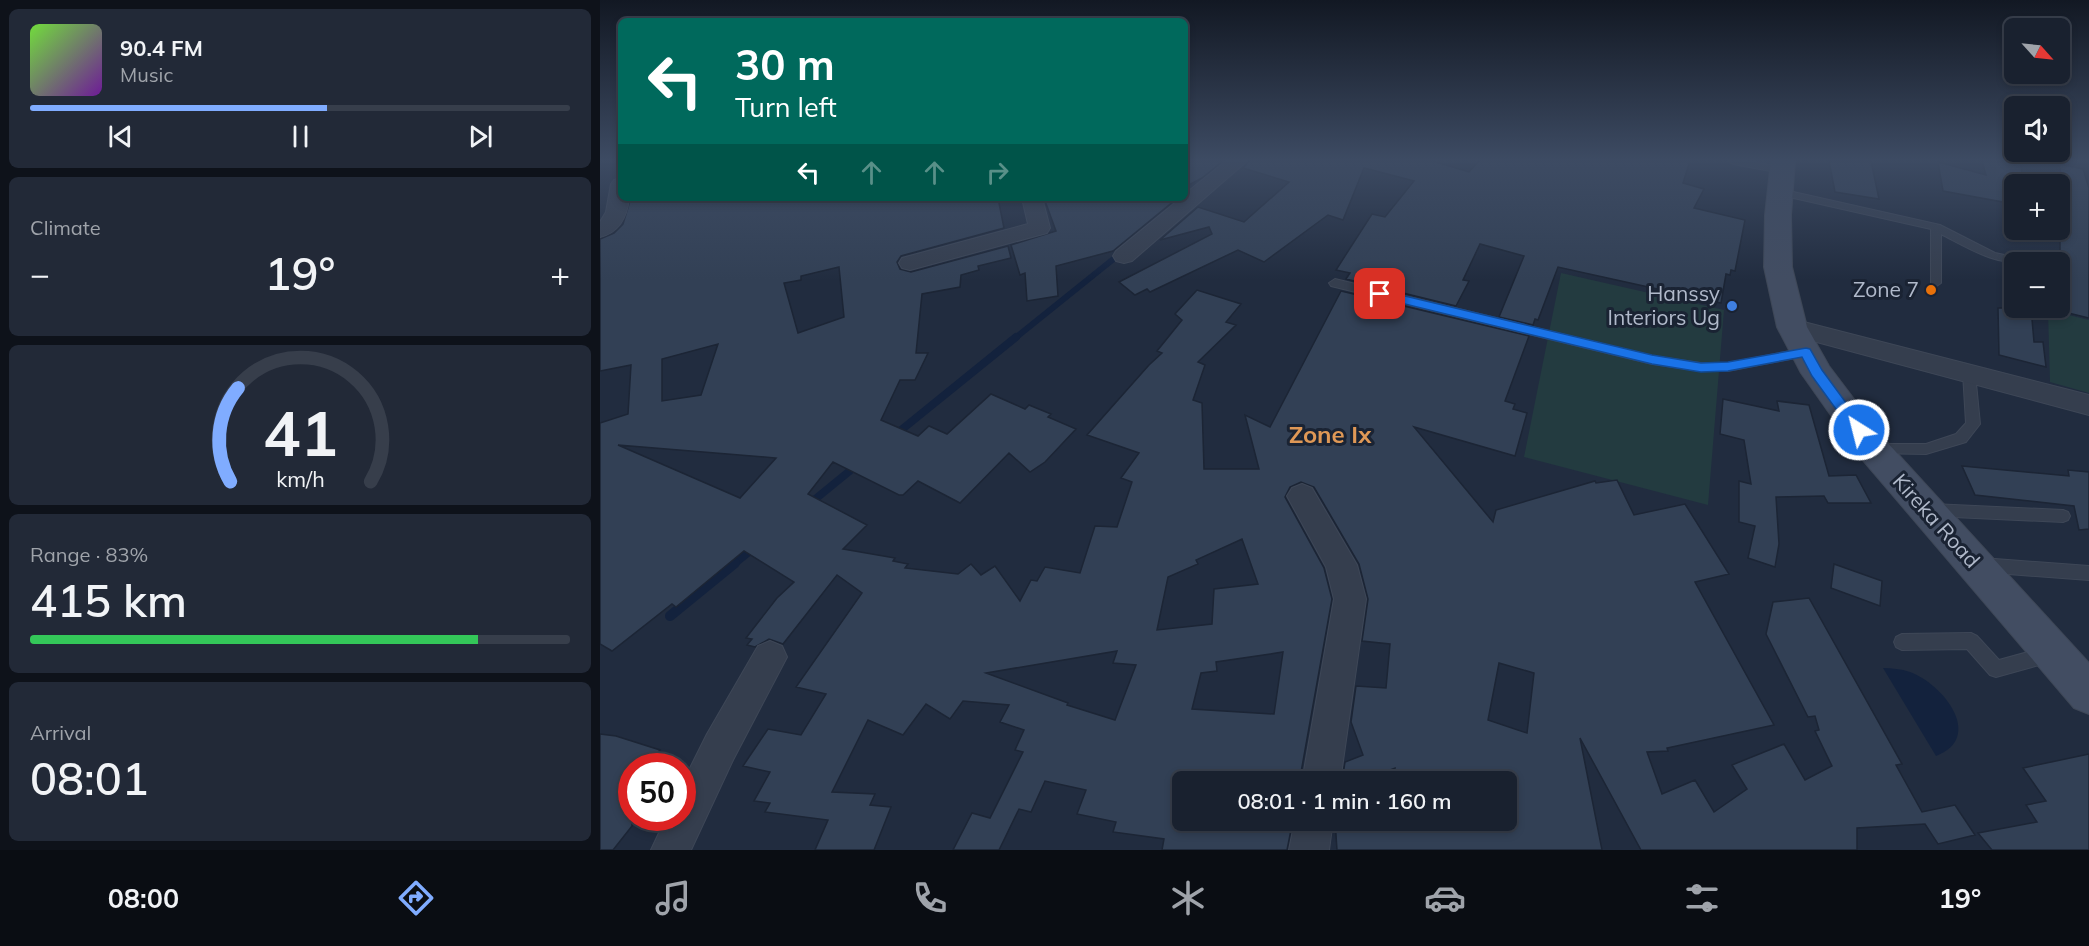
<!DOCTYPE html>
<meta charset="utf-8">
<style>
body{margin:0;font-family:Mulish,sans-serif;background:#222937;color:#f1f3f6;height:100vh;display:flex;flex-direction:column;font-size:22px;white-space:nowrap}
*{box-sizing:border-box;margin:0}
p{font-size:20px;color:#9fa3aa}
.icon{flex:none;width:33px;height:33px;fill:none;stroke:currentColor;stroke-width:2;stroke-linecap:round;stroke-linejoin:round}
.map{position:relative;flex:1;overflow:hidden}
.sheet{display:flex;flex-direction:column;gap:9px;padding:9px;background:#0e121a;width:600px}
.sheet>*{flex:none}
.top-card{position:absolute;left:18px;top:18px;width:570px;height:183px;border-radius:9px;box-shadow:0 3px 9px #0003,0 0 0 2px #373e4b;background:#00695c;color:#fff;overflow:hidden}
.needle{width:39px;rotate:117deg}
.buttons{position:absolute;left:1404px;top:18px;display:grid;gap:12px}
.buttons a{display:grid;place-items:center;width:66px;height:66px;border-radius:9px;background:#19212f;box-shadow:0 3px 9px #0003,0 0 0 2px #373e4b;font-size:30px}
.speed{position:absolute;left:18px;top:753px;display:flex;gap:12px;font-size:30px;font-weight:700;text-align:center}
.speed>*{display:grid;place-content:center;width:78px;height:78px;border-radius:50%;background:#19212f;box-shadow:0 3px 9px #0003,0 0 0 2px #373e4b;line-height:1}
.speed .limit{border:9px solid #d22;background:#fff;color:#111}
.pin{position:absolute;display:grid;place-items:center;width:51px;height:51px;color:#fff;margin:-26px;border-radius:12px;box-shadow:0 3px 9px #0006}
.me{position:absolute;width:66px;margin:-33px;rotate:324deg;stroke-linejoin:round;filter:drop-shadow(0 0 4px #0008)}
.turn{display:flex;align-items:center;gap:21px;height:126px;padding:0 18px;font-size:27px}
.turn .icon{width:78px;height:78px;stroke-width:2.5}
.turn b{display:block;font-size:42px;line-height:51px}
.lanes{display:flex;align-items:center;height:57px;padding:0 18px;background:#0003;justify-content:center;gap:30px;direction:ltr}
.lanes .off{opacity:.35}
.big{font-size:45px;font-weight:600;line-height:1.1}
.sheet .tile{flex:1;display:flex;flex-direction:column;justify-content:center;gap:9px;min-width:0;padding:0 21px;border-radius:9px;background:#222937}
.sheet .dial{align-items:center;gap:0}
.dial svg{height:156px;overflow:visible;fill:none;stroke:#373e4b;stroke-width:7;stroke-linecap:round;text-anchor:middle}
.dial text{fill:#f1f3f6;stroke:none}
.song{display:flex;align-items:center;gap:18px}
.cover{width:72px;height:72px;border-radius:9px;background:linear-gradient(135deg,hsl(100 70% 55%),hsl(280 70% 35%))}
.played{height:6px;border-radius:3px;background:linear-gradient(90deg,#80acff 55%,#373e4b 55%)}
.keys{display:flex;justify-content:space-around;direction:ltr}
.heat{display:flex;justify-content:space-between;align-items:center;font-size:33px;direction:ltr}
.charge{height:9px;border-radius:4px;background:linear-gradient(90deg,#34c759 83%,#373e4b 0)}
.trip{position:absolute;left:572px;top:771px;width:345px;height:60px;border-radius:9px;background:#19212f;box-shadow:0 3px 9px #0003,0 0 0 2px #373e4b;font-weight:600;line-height:60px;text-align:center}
.dock{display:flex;height:96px;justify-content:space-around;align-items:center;background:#0a0d13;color:#9fa3aa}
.dock .icon{width:42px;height:42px}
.dock .on{color:#80acff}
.dock b{font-size:27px;color:#f1f3f6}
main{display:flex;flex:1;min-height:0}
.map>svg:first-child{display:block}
.green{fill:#233b40}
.water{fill:#13223d}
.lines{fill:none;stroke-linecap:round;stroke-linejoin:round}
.stream-far2{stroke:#13223d;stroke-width:6}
.stream-far1{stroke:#13223d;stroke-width:8}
.stream{stroke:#13223d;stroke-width:10}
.building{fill:#324055;stroke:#1c2535;stroke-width:1.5;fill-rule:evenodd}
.lane-casing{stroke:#3e4757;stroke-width:2}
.street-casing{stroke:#3e4757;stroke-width:2}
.secondary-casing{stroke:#3e4757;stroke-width:2}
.lane{fill:#353e4e;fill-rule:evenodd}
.street{fill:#353e4e;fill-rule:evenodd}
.secondary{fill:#424d62;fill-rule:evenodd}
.route{fill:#1a73e8;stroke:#114b97;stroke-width:1.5}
.food-dot{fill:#e8710a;stroke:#1a2333;stroke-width:2}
.shop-dot{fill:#3f7fe0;stroke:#1a2333;stroke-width:2}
.labels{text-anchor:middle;stroke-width:6;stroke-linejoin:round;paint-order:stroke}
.poi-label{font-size:21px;fill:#b0b9ca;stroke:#1a2333;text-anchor:end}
.street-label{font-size:21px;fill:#b0b9ca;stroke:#1a2333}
.quarter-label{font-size:24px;font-weight:bold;fill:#df9856;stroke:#1a2333}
</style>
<main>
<section class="sheet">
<div class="tile">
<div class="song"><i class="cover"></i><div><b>90.4 FM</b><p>Music</p></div></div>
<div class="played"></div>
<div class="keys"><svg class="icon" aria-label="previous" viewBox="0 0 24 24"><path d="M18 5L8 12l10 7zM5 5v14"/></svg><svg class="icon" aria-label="pause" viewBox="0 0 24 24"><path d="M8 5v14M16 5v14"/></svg><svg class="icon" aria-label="next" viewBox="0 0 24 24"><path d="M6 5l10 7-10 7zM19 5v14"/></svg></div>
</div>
<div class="tile"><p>Climate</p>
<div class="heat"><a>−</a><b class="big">19°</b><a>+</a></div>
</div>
<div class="tile dial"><svg viewBox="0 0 100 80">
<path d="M14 69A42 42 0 1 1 86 69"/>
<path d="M14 69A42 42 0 0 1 18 21" stroke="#80acff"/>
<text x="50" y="56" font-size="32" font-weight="700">41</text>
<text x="50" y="72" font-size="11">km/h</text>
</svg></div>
<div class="tile"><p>Range · 83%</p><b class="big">415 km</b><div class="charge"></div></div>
<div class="tile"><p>Arrival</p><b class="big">08:01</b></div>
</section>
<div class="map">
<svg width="1489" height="850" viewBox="0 0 1489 850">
<rect width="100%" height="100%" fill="#212c3f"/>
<!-- green -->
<g class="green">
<path d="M 961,273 L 1124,310 L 1108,505 L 924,457 Z"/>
<path d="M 1448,310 L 1489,320 L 1489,393 L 1450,382 Z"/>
</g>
<!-- water -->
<path class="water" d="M 1283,668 C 1292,668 1301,669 1310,672 C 1343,684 1385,737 1336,756 Z"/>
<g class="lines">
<!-- stream-far2 -->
<path class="stream-far2" d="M 414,339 L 521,253"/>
<!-- stream-far1 -->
<g class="stream-far1">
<path d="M 295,435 L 416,337"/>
<path d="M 208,505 L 257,465"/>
<path d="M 134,564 L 154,548"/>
</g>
<!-- stream -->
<path class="stream" d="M 70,616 L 135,563"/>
</g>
<!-- building -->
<g class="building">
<path d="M 585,161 L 623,161 L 602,178 L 585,187 Z"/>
<path d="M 649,161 L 833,161 L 869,172 L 879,161 L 1090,161 L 1083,183 L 1104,189 L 1094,208 L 1145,220 L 1135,271 L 1131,270 L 1130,275 L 1126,274 L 1121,303 L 958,267 L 938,320 L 935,319 L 933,325 L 899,317 L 924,256 L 880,244 L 863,280 L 869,281 L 856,306 L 746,279 L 750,273 L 736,270 L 772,214 L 785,217 L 814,181 L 764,168 L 743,220 L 728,215 L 664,262 L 638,250 L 550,292 L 547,289 L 535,295 L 519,282 L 612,234 L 609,227 L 560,240 L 598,207 L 644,222 L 689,182 L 643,168 Z"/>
<path d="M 1229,161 L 1271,161 L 1279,199 L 1235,192 Z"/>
<path d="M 1382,161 L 1420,161 L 1424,184 L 1414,184 L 1414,204 L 1343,191 L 1338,162 L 1386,175 Z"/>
<path d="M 1459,164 L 1483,169 L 1489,188 L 1489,318 L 1460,311 L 1460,186 L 1463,186 Z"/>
<path d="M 31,198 L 398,198 L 404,228 L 301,256 L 297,262 L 300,269 L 311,272 L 408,246 L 411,258 L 378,266 L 379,270 L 361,275 L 360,287 L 322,294 L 316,353 L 328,353 L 315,380 L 300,380 L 281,420 L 318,436 L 329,426 L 347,434 L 391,394 L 425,409 L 429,405 L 451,414 L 448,417 L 476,429 L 445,462 L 430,472 L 409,453 L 360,503 L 318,481 L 303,495 L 299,495 L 233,462 L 208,494 L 267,525 L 243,549 L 295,558 L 293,561 L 308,564 L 305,568 L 358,574 L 371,564 L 381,575 L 395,566 L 420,601 L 431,580 L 437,581 L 445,567 L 480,573 L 495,526 L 517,527 L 532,482 L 521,478 L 539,453 L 487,435 L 549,365 L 562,353 L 557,351 L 582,320 L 575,314 L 597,290 L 641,304 L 626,322 L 636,325 L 598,362 L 605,365 L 593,400 L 602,403 L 604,469 L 659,469 L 645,415 L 670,427 L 741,291 L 929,336 L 905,401 L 915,404 L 913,409 L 927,413 L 915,456 L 814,427 L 893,522 L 896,510 L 995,481 L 996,483 L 1017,480 L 1034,515 L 1085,504 L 1129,574 L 1095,582 L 1174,725 L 1067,748 L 1068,751 L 1047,752 L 1062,794 L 1095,780 L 1114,812 L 1147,789 L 1132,765 L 1184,744 L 1205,780 L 1232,766 L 1215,731 L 1219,730 L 1215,716 L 1208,717 L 1166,634 L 1173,602 L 1209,598 L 1302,764 L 1296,765 L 1322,812 L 1355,805 L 1375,835 L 1338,844 L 1325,824 L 1257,828 L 1257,850 L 1041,850 L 980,738 L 1002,850 L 737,850 L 735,820 L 906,820 L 906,782 L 794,782 L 795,768 L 758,782 L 746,782 L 743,775 L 745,762 L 763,755 L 751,722 L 756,686 L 786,688 L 790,644 L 762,641 L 768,599 L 759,564 L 714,487 L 701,482 L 690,487 L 685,497 L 724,568 L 732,599 L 700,778 L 603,771 L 602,782 L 582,782 L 582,820 L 693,820 L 687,850 L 562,850 L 564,839 L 513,832 L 516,822 L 477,814 L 486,790 L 445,781 L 431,812 L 419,809 L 399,850 L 353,850 L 372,813 L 390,818 L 423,752 L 415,750 L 424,730 L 400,722 L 409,705 L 363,701 L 350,719 L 326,704 L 303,735 L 268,720 L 232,792 L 275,794 L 270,805 L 291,807 L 274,850 L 215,850 L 228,820 L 165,812 L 170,803 L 154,801 L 170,772 L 143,766 L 168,729 L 201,735 L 226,694 L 196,687 L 262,593 L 237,575 L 183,644 L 169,639 L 155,647 L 147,645 L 152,639 L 146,638 L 177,598 L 194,582 L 144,551 L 76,607 L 72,604 L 12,651 L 0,644 L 0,423 L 28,414 L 31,365 L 0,371 L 0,239 L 14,233 L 23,224 ZM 239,267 L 244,317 L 198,333 L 184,283 L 201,280 L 201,276 ZM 118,344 L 101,395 L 62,401 L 62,359 ZM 18,445 L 176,458 L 140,498 ZM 642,539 L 658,584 L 614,589 L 612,624 L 557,630 L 568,577 L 598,564 L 596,560 ZM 517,651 L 513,663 L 536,665 L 515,720 L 467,705 L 468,703 L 386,673 ZM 683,652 L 674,714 L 592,709 L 601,673 L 617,671 L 616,662 ZM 899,663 L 934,673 L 927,733 L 888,720 Z"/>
<path d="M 444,198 L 570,198 L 575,200 L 513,251 L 456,266 L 458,296 L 427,301 L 425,273 L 420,275 L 411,245 L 456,231 Z"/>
<path d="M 1398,308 L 1431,308 L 1434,342 L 1443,342 L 1446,367 L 1399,355 Z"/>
<path d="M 1123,399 L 1179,411 L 1177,401 L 1209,405 L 1229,476 L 1256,475 L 1271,503 L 1228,503 L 1224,496 L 1176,497 L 1179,544 L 1175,567 L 1148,558 L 1155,526 L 1139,522 L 1139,481 L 1151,484 L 1144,440 L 1120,434 Z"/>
<path d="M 1362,466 L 1469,476 L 1468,470 L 1489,472 L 1489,529 L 1479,530 L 1474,506 L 1375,495 Z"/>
<path d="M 1234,564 L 1282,581 L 1280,606 L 1231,588 Z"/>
<path d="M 0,734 L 16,736 L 60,750 L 47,766 L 32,766 L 32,826 L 13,850 L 0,850 Z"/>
<path d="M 1489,754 L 1489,850 L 1392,850 L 1378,833 L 1437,822 L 1426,805 L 1446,801 L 1423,768 Z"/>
</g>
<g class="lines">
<!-- lane casing -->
<g class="lane-casing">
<g id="lane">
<path d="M 1128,161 L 1147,161 L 1182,167 L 1187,170 L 1182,173 L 1133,164 Z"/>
<path d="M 1180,189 L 1340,225 L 1395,253 L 1428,260 L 1430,262 C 1396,266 1372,250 1341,234 L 1341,283 L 1335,287 L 1331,286 L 1331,229 L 1176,194 L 1175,192 Z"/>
<path d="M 735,279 L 1052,356 L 1101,363 L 1128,363 L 1206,348 L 1212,352 L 1206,356 L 1128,371 L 1101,371 L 1052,364 L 731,286 L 729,283 Z"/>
<path d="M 1369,369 L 1375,373 L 1380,424 L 1366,442 L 1326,454 L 1270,453 L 1268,449 L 1270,445 L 1275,444 L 1326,444 L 1356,434 L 1366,423 L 1363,373 Z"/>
<path d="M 1332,504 L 1463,510 L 1468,512 L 1470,516 L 1468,520 L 1463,522 L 1332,516 L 1327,514 L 1325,510 L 1327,506 Z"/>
<path d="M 1382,558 L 1489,566 L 1489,580 L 1382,572 L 1377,570 L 1374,565 L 1377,560 Z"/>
<path d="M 1371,633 L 1377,636 L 1399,660 L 1450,646 L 1456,648 L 1458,654 L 1456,660 L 1450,662 L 1396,677 L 1390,675 L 1367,649 L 1302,650 L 1296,647 L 1294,642 L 1296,637 L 1302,634 Z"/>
</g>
</g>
<!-- street casing -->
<g class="street-casing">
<g id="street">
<path d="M 626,161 L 647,161 L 532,261 L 524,263 L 516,261 L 513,256 L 516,251 L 581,198 L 585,198 L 585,194 Z"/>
<path d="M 21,178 L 21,198 L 29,198 C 27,217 20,232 0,237 L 0,222 L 6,212 L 11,184 L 14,180 Z"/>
<path d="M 422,198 L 442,198 L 450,228 L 447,233 L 310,270 L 302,268 L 299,263 L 302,258 L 428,224 Z"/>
<path d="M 1192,319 L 1489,395 L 1489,415 L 1183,333 L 1180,327 L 1183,321 Z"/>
<path d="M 702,484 L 712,488 L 757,565 L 766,599 L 740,782 L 702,782 L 734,599 L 726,567 L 687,496 L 692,488 Z"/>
<path d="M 170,641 L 182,646 L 187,657 L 133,760 L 91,850 L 51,850 L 66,818 L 82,818 L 82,784 L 107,734 L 158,646 Z"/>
<path d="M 695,820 L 733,820 L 729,850 L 689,850 Z"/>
</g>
</g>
<!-- secondary casing -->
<g class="secondary-casing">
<path id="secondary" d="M 1171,161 L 1195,161 L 1191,215 L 1192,267 L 1207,327 L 1229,366 L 1285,440 L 1489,663 L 1489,714 L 1474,708 L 1261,458 L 1201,373 L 1177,327 L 1164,267 L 1165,215 Z"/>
</g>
<!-- lane -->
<use href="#lane" class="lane"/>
<!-- street -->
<use href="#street" class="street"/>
<!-- secondary -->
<use href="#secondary" class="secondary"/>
</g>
<!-- sky -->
<linearGradient id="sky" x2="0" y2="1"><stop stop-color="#121823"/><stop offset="0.57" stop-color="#3d4b63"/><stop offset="1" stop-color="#3d4b63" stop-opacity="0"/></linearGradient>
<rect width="1489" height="280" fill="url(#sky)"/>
<!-- route -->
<path class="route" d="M 780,290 L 1052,355 L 1101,363 L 1128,362 L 1206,348 L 1210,349 L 1222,370 L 1266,430 L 1264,434 L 1254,434 L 1212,376 L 1202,357 L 1128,371 L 1101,372 L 1052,364 L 776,297 L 776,291 Z"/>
<!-- markers -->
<circle class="food-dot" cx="1331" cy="290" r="6"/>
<circle class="shop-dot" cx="1132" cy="306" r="6"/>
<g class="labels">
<!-- poi labels -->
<g class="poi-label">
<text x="1319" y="297">Zone 7</text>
<text x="1120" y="301">Hanssy<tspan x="1120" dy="24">Interiors Ug</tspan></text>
</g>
<!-- street labels -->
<g class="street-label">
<text transform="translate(1336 521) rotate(48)" y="7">Kireka Road</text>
</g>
<!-- quarter labels -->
<g class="quarter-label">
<text x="730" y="443">Zone Ix</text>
</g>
</g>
</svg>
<div class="buttons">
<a><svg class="needle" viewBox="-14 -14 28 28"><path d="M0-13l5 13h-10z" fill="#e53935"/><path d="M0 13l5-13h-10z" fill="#9fa3aa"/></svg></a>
<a><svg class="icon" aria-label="sound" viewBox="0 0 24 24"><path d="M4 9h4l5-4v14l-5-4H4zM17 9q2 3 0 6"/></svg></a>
<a>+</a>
<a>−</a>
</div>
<div class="speed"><div class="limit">50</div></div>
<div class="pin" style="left:780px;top:294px;background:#d93025"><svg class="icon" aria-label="arrive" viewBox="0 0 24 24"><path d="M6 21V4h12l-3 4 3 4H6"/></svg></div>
<svg class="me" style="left:1259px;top:430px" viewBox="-20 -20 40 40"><circle r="17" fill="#1a73e8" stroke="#fff" stroke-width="3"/><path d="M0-11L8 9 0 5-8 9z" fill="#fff"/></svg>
<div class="trip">08:01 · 1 min · 160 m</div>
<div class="top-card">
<div class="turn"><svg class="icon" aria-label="left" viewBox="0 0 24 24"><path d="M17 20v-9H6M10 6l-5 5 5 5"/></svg><div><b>30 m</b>Turn left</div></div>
<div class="lanes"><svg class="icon" aria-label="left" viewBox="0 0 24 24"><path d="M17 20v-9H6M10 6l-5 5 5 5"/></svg><svg class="icon off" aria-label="ahead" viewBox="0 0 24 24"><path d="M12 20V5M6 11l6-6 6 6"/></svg><svg class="icon off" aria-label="ahead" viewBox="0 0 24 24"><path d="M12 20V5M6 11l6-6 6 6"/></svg><svg class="icon off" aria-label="right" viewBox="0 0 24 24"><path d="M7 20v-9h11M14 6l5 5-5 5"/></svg></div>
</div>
</div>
</main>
<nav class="dock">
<b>08:00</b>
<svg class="icon on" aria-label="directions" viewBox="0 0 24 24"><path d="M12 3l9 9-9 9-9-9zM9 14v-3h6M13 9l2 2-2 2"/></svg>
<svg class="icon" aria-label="music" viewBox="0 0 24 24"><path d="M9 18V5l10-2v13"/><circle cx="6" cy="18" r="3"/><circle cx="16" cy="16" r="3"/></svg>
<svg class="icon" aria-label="phone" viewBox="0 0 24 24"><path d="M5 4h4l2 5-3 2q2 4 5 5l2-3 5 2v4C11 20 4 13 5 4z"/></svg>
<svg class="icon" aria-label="climate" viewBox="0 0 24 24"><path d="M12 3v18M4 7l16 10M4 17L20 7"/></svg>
<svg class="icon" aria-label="car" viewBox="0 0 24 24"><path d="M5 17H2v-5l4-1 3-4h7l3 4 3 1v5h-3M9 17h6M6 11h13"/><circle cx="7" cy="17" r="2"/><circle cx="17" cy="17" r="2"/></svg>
<svg class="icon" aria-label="filters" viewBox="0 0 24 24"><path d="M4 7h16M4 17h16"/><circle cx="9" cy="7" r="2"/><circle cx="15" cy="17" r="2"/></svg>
<b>19°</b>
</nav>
